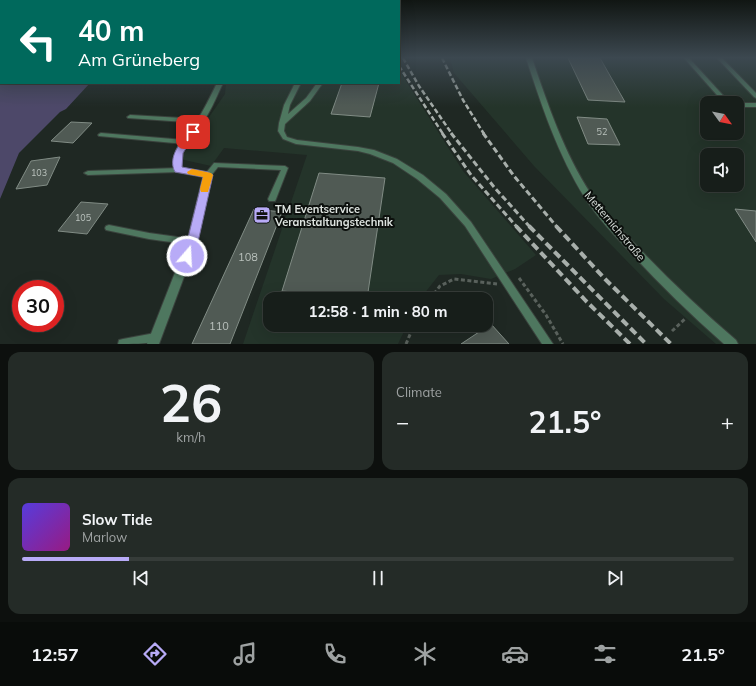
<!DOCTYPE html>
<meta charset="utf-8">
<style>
body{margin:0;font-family:Mulish,sans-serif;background:#242b27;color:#f1f3f6;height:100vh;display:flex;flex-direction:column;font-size:15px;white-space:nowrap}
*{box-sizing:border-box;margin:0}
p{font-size:13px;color:#9ea2a2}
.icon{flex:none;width:22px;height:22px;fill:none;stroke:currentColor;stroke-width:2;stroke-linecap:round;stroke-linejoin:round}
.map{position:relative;height:344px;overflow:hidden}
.details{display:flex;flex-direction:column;gap:8px;padding:8px;background:#0d100e;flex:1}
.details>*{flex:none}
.banner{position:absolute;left:0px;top:0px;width:400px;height:84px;box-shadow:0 4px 16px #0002,0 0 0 1px #363c39;background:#00695c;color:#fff;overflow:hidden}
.needle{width:26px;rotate:123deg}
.controls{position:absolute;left:700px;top:96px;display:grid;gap:8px}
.controls a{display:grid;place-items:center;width:44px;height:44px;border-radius:8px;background:#171e1a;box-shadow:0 4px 16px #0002,0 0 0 1px #363c39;font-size:20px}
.speed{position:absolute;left:12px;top:280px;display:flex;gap:8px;font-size:20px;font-weight:700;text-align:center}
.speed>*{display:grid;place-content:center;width:52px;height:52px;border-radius:50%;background:#171e1a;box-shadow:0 4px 16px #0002,0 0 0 1px #363c39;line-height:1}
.speed .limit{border:6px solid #d22;background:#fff;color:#111}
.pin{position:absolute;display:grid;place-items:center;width:34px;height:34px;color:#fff;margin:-17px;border-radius:8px;box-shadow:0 2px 6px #0006}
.me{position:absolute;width:44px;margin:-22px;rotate:19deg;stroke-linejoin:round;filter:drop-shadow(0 0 3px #0008)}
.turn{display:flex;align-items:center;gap:14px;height:84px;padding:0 12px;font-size:18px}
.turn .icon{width:52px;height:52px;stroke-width:2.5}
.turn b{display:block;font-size:28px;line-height:34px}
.big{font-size:30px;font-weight:700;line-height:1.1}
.details .tile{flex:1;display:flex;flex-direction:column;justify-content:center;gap:6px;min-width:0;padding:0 14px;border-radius:12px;background:#242b27}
.details .dial{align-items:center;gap:0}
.dial b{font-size:52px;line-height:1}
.song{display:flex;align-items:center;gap:12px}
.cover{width:48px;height:48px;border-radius:6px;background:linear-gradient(135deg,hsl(250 70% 55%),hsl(310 70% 35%))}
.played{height:4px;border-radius:2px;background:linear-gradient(90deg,#b8abf7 15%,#363c39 15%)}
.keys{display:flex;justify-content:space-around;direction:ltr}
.heat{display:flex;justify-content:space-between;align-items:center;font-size:22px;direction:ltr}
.details .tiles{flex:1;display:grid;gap:8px;grid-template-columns:1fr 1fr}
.tile:last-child{grid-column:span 2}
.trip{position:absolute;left:263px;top:292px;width:230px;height:40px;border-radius:12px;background:#171e1a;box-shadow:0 4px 16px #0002,0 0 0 1px #363c39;font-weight:700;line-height:40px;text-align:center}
.tabs{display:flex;height:64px;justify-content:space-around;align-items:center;background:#090c0a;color:#9ea2a2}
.tabs .icon{width:28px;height:28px}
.tabs .on{color:#b8abf7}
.tabs b{font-size:18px;color:#f1f3f6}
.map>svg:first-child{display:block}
.built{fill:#24342a;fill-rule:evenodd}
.green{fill:#4d4869}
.building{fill:#505a54;stroke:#818c85}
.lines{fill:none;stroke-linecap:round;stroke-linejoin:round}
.lane-casing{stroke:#3a423d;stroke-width:2}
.street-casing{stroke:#3a423d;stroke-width:2}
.path{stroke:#59615c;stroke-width:3;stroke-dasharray:4 2.5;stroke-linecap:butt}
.lane{fill:#4e775f;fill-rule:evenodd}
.street{fill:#4e775f;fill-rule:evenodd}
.rail-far2{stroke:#a8afab;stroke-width:2.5;stroke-dasharray:5 2.5;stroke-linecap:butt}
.rail-far1{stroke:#a8afab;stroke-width:3;stroke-dasharray:6 3;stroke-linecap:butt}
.rail{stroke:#a8afab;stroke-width:4;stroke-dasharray:8 4;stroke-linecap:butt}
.route{fill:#b8abf7;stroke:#786fa1}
.slow{fill:#f59e0b}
.labels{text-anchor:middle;stroke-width:4;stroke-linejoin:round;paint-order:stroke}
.number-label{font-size:9px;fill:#bac2bd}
.poi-label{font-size:11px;font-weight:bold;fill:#dee4e0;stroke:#0c100d;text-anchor:start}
.street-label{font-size:11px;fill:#dee4e0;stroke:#0c100d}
.near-number-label{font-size:11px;fill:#bac2bd}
</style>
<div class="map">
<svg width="756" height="344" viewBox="0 0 756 344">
<rect width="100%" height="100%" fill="#1f2823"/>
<!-- built -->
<g class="built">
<path d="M 450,58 L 756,58 L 756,344 L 716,344 L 664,299 L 534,166 L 454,73 ZM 707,103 L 737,103 L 737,133 L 707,133 ZM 707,155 L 737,155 L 737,185 L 707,185 Z"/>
<path d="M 399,70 L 463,171 L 536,255 L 515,269 L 491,279 L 461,274 L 439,275 L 420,299 L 270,299 L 270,325 L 407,325 L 398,344 L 243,344 L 307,155 L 224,148 L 211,166 L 180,159 L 225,94 L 226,83 L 399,83 Z"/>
</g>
<!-- green -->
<path class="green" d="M 0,58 L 1,83 L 90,83 L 66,109 L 60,112 L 19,153 L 0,199 Z"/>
<!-- building -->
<g class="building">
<path d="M 568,58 L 600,58 L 625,102 L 588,100 Z"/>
<path d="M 342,83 L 379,83 L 370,117 L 331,114 Z"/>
<path d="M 577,117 L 607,119 L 620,145 L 588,144 Z"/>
<path d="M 71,122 L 92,123 L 73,143 L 51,141 Z"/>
<path d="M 60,157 L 47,185 L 16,189 L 31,161 Z"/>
<path d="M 319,173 L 385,178 L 367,299 L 282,291 Z"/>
<path d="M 81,202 L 108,204 L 87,234 L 58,231 Z"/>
<path d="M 254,209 L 282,212 L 230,344 L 192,344 Z"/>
<path d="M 735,209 L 756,211 L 756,242 Z"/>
<path d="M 491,324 L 509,344 L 461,344 Z"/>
</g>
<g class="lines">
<!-- lane casing -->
<g class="lane-casing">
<g id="lane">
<path d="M 684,58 L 689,58 L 730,103 L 724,103 Z"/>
<path d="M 717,58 L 722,58 L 756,93 L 756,98 L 754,97 Z"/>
<path d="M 295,83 L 301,83 L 290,105 L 288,114 L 306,98 L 317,83 L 323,83 L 310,101 L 285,124 L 284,131 L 287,137 L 297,140 L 358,147 L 374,150 L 397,159 L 423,175 L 446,194 L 471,222 L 553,344 L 542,344 L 465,226 L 440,198 L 417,179 L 393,163 L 370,154 L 358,151 L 296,144 L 283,139 L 278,131 L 279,123 L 284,105 Z"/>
<rect x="737" y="103" width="19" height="4"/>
<path d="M 130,115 L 200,119 L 203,121 L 200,123 L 128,118 L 127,117 Z"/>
<path d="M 101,133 L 185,140 L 188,142 L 185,144 L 99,136 L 98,135 L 99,134 Z"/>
<path d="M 214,163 L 285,166 L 288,168 L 276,199 L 275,201 L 269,201 L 268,199 L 281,170 L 218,167 L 210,177 L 206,177 L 204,175 L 206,173 Z"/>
<path d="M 179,168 L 182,170 L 179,172 L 88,175 L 84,173 L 88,171 Z"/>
<path d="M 109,225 L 149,233 L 192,239 L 195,240 L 196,242 L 195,244 L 192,245 L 149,239 L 106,230 L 105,228 L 106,226 Z"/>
<path d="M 155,333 L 158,335 L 160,338 L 158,341 C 146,344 131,344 118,344 L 119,340 L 123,339 Z"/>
</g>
</g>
<!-- street casing -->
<g class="street-casing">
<g id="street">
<path d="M 526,58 L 532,58 C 548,105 564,153 591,194 C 604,212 620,228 635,244 C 667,278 701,310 736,340 L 738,344 L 724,344 C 690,314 658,283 628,250 C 613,234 597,217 585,198 C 558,155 542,107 526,58 Z"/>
<path d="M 217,83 L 223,83 C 218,93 214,104 208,114 C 199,130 178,147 182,168 L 208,172 L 212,175 L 197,242 L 159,344 L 147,344 L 187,242 L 203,177 L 176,172 C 166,151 191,130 201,114 C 207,104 212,93 217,83 Z"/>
</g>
</g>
<!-- path -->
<g class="path">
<path d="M 519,278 L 546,315 L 563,344"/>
<path d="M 430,299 L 440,286 L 454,279 L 497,284"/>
<path d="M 672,331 L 686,318"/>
<path d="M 406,344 L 414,325"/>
</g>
<!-- lane -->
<use href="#lane" class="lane"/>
<!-- street -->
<use href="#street" class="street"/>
<!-- rail-far2 -->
<g class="rail-far2">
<path d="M 403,58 L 419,86 L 452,134"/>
<path d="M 442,58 L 463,100 L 484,134"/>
<path d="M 399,66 L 443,134"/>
</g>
<!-- rail-far1 -->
<g class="rail-far1">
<path d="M 442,133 L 471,175 L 517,227"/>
<path d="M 451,133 L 494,187 L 530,227"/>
<path d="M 483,133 L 514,176 L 557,227"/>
</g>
<!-- rail -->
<g class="rail">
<path d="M 516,226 L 586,301 L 630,344"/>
<path d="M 529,226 L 646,344"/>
<path d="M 556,226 L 605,279 L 671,344"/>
</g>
</g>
<!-- sky -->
<linearGradient id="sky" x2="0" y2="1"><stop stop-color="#111613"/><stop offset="0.54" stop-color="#3c4850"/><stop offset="1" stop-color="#3c4850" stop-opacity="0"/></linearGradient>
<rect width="756" height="107" fill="url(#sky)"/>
<!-- route -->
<path class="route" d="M 193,129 L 197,132 L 183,153 L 182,167 L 208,172 L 213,175 L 198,242 L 191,259 L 183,259 L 182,256 L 187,242 L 203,177 L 175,172 C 167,157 181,142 190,130 Z"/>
<!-- slow -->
<path class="slow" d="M 192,169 L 211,173 L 213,175 L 208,192 L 201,192 L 200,189 L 203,177 L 188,174 L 187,172 Z"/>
<!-- icons -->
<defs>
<g id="office-square" transform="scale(0.9)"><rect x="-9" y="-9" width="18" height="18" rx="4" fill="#b8abf7" stroke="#0c100d"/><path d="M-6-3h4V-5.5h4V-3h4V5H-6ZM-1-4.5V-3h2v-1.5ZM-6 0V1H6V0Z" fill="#111"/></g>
</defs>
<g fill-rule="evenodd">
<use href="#office-square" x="262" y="215"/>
</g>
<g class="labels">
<!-- number labels -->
<g class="number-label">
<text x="602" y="135">52</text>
<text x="39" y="176">103</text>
<text x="83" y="221">105</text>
</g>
<!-- poi labels -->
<g class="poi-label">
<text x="275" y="213">TM Eventservice<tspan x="275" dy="13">Veranstaltungstechnik</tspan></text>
</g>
<!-- street labels -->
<g class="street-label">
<text transform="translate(615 226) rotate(50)" y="4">Metternichstraße</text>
</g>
<!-- near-number labels -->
<g class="near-number-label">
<text x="248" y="261">108</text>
<text x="219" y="330">110</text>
</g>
</g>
</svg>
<div class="controls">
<a><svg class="needle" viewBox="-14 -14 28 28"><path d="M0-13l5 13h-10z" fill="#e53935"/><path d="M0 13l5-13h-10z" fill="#9ea2a2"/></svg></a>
<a><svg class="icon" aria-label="sound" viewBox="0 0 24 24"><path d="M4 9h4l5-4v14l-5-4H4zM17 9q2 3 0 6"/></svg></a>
</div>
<div class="speed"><div class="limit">30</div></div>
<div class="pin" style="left:193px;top:132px;background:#d93025"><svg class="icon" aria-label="arrive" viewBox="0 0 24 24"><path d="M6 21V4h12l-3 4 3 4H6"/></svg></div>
<svg class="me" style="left:187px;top:256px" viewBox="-20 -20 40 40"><circle r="17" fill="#b8abf7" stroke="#fff" stroke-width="3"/><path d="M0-11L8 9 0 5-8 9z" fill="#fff"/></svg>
<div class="trip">12:58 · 1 min · 80 m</div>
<div class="banner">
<div class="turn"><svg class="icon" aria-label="left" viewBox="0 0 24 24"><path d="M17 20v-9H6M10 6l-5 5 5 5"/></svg><div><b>40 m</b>Am Grüneberg</div></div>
</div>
</div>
<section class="details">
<div class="tiles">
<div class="tile dial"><b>26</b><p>km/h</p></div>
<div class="tile"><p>Climate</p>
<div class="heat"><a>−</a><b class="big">21.5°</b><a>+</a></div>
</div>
<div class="tile">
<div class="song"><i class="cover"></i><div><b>Slow Tide</b><p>Marlow</p></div></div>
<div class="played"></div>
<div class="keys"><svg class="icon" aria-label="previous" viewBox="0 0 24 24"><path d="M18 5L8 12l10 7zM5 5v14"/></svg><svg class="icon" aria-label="pause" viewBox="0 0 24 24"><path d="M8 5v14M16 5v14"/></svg><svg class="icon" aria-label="next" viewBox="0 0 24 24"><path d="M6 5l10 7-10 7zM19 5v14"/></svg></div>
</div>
</div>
</section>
<nav class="tabs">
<b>12:57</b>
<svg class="icon on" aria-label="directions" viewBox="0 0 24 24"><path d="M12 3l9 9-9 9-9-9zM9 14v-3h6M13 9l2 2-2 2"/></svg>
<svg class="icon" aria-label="music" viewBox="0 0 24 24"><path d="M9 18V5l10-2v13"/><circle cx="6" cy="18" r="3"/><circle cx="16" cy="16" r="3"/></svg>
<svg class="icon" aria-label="phone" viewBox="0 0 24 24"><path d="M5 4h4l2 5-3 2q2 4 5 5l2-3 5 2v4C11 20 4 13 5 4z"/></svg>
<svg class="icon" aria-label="climate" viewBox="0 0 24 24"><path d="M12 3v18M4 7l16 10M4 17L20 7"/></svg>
<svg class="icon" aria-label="car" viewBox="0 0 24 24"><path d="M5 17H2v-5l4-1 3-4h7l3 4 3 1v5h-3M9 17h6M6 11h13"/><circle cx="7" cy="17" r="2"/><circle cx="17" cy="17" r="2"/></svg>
<svg class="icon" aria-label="filters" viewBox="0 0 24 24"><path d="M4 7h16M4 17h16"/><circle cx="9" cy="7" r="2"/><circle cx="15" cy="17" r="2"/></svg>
<b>21.5°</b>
</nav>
